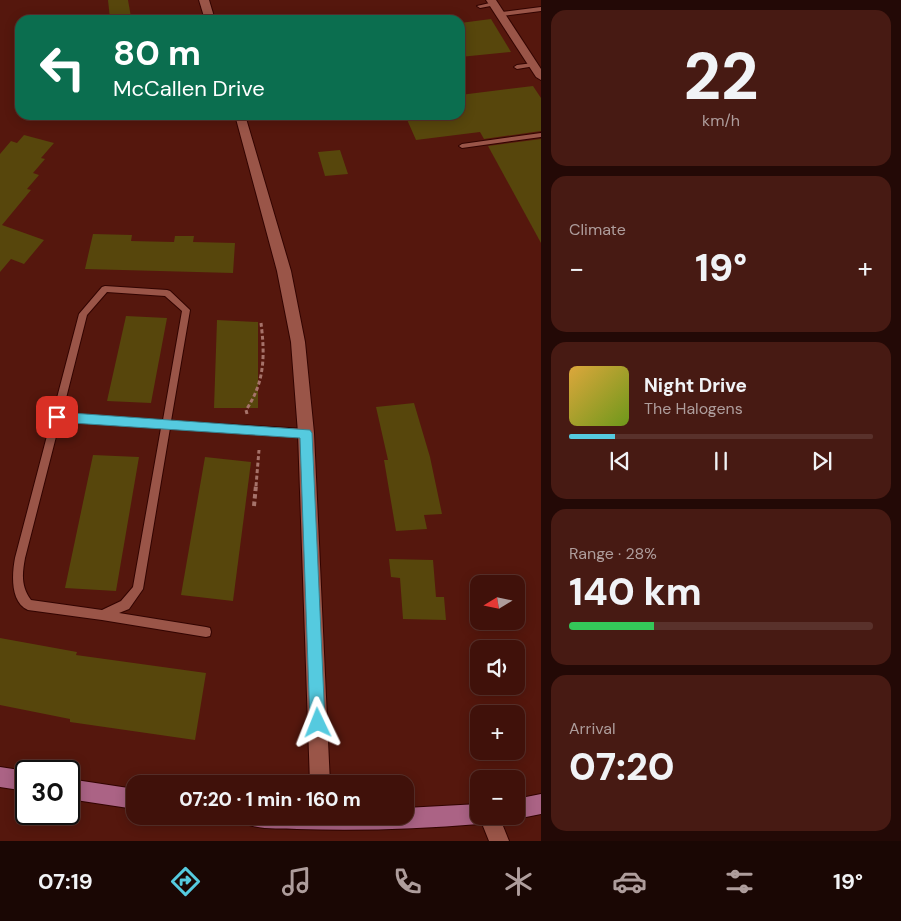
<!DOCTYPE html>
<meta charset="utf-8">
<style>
body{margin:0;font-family:"DM Sans",sans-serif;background:#471a13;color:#f1f3f6;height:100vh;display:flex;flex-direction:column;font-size:19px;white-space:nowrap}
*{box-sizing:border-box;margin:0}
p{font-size:16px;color:#ae9d9c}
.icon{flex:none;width:28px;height:28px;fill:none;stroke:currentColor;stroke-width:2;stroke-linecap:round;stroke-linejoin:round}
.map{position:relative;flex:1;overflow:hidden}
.sheet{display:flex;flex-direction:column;gap:10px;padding:10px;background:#230906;width:360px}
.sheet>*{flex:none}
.banner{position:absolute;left:15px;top:15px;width:450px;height:105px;border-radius:15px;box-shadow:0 2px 12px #0003,0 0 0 1px #59312b;background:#0b6e4f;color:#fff;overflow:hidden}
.needle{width:32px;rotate:260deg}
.controls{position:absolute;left:470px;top:575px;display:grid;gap:10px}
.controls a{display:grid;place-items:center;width:55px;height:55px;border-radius:10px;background:#40110a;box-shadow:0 2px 12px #0003,0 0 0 1px #59312b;font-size:25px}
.speed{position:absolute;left:15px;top:760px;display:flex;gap:10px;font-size:25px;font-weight:700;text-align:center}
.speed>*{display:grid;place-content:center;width:65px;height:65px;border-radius:50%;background:#40110a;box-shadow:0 2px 12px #0003,0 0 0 1px #59312b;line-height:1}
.speed .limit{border:2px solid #111;border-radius:8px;background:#fff;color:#111}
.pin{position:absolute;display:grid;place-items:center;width:42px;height:42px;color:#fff;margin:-21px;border-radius:10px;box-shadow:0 2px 8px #0006}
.me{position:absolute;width:55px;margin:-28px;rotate:358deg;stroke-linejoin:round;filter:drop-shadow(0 0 4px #0008)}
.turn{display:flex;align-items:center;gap:18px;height:105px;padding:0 15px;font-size:22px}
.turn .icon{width:65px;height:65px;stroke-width:2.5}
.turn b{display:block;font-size:35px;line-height:42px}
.big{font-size:38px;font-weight:800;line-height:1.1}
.sheet .card{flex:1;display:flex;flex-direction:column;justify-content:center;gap:8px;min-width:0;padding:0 18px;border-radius:15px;background:#471a13}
.sheet .dial{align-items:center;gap:0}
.dial b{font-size:65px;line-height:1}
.song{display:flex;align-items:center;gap:15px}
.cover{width:60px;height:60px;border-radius:8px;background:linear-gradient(135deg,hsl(40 70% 55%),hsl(80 70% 35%))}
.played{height:5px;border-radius:2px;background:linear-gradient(90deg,#55cadf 15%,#59312b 15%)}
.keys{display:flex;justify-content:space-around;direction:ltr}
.heat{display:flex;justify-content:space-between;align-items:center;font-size:28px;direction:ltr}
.charge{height:8px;border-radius:4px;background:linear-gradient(90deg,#34c759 28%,#59312b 0)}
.trip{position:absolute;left:126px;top:775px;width:288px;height:50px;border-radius:15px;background:#40110a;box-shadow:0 2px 12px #0003,0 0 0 1px #59312b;font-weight:800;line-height:50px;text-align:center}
.tabs{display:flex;height:80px;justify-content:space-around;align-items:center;background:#1a0704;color:#ae9d9c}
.tabs .icon{width:35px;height:35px}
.tabs .selected{color:#55cadf}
.tabs b{font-size:22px;color:#f1f3f6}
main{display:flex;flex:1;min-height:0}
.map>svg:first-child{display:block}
.building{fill:#57460c}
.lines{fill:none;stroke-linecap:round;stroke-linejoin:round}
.service-casing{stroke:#320401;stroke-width:2}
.minor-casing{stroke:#320401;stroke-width:2}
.primary-casing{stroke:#320401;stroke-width:2}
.path-far1{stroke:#a6736a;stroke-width:3;stroke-dasharray:4 2.5;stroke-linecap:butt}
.path{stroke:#a6736a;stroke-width:4;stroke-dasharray:4.5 3;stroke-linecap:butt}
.service{fill:#9a5548;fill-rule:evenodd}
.minor{fill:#9a5548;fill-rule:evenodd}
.primary{fill:#ab6385;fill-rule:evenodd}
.route{fill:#55cadf;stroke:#378391}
</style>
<main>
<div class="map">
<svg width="541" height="841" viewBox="0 0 541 841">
<rect width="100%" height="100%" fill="#55170d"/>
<!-- building -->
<g class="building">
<path d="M 108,0 L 128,0 L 131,17 L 110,19 Z"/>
<path d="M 491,19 L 511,52 L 460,57 L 460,23 Z"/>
<path d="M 533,86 L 541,98 L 541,131 L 484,139 L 480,132 L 416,140 L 405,115 L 460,115 L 460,95 Z"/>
<path d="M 24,135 L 54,143 L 41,158 L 45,159 L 33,173 L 39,175 L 27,189 L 31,190 L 2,225 L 44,240 L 24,264 L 11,259 L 0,272 L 0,154 L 11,141 L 17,143 Z"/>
<path d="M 541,139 L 541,243 L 488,146 Z"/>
<path d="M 340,150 L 348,174 L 325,176 L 318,152 Z"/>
<path d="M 93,234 L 132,235 L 131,241 L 174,242 L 175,236 L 194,236 L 193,242 L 235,243 L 233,273 L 85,269 Z"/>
<path d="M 126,316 L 167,318 L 151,403 L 107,401 Z"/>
<path d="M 217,320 L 258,322 L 258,408 L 214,408 Z"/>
<path d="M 414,403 L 430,457 L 442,514 L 424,515 L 427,529 L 396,531 L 384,460 L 388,460 L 376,407 Z"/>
<path d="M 93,455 L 139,457 L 116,591 L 65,588 Z"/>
<path d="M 205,457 L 251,462 L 233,601 L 181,595 Z"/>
<path d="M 389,559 L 433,560 L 436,597 L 444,597 L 446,620 L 403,619 L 400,578 L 391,577 Z"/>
<path d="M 0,638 L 77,652 L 76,655 L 206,673 L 195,740 L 70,722 L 70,719 L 0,705 Z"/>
</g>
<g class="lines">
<!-- service casing -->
<g class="service-casing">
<g id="service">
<path d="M 494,2 L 497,4 L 496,5 L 480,8 L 477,6 Z"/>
<path d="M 541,7 L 541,11 L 502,16 L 499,14 L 502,12 Z"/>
<path d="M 533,63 L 536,65 L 535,66 L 517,69 L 514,67 L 517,65 Z"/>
<path d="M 541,133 L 541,137 L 462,148 L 459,146 L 462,144 Z"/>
<path d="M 105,286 L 167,290 L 170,291 L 190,310 L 171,421 L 306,429 L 309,430 L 310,433 L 309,436 L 306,437 L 170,428 L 143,589 L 129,609 L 119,613 L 206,627 L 210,628 L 211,632 L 210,636 L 206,637 L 102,620 L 28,610 C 10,602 12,574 15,558 L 79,314 L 102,287 ZM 107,292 L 165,296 L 182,311 L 163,420 L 62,414 L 87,315 ZM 60,421 L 161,428 L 133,587 L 121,601 L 102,610 L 31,600 C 21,587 22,574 25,558 Z"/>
</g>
</g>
<!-- minor casing -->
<g class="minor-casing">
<g id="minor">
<path d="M 199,0 L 209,0 L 215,20 L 205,20 Z"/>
<path d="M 486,0 L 496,0 L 541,69 L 541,80 L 536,77 Z"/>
<path d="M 235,115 L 245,115 L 291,271 L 305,342 L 314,433 L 330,784 L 310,784 L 298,433 L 291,342 L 277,271 Z"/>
<path d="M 479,816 L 499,816 L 509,841 L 489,841 Z"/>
</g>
</g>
<!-- primary casing -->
<g class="primary-casing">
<g id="primary">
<path d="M 0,767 L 26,771 L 26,791 L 0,787 Z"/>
<path d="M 69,779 L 135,789 L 135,809 L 69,799 Z"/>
<path d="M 541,794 L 541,814 L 516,819 L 509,816 L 516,816 L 516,799 Z"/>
<path d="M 479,804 L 479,816 L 488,816 L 486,821 L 479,824 C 419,829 358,831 297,829 C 280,828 260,830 244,823 L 241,816 L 405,816 L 405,808 Z"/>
</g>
</g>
<!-- path-far1 -->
<g class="path-far1">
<path d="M 247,414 L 246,410 C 265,382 265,355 261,323"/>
<path d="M 256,486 L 259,450"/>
</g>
<!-- path -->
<path class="path" d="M 254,506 L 256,485"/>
<!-- service -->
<use href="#service" class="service"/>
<!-- minor -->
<use href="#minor" class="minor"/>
<!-- primary -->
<use href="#primary" class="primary"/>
</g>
<!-- route -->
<path class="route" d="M 57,412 L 310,430 L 312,433 L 325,723 L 323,728 L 318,730 L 313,728 L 310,723 L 300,438 L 57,422 L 53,421 L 51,417 L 53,414 Z"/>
</svg>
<div class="controls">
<a><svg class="needle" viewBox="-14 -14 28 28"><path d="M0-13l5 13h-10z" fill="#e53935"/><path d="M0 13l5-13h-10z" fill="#ae9d9c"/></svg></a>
<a><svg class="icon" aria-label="sound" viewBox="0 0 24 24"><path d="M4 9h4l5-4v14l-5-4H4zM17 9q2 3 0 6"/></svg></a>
<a>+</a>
<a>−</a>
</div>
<div class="speed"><div class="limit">30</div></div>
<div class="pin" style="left:57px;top:417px;background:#d93025"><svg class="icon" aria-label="arrive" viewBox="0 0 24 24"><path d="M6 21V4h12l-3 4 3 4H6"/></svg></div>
<svg class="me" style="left:318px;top:723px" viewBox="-20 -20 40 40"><path d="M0-17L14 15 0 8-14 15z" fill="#55cadf" stroke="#fff" stroke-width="4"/></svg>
<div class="trip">07:20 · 1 min · 160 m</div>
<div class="banner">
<div class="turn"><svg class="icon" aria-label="left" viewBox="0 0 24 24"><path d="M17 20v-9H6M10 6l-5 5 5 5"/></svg><div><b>80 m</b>McCallen Drive</div></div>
</div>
</div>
<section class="sheet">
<div class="card dial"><b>22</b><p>km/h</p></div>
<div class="card"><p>Climate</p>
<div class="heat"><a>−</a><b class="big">19°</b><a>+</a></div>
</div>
<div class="card">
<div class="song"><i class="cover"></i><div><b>Night Drive</b><p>The Halogens</p></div></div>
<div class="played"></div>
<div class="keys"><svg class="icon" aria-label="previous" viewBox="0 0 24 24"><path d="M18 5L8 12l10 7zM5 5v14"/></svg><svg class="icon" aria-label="pause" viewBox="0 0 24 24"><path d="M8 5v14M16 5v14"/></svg><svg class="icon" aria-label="next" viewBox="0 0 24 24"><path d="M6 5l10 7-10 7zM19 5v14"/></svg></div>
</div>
<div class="card"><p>Range · 28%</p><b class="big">140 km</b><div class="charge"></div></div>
<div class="card"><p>Arrival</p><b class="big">07:20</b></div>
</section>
</main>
<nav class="tabs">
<b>07:19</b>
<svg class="icon selected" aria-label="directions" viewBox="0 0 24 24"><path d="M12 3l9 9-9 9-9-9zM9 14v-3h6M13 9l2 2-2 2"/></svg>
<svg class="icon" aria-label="music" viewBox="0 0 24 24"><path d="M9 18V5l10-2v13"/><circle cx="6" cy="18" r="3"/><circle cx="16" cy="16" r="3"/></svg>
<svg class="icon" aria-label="phone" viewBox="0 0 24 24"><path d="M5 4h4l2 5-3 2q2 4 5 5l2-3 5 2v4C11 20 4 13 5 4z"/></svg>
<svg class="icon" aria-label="climate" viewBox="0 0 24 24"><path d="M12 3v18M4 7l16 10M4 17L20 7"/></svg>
<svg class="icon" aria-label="car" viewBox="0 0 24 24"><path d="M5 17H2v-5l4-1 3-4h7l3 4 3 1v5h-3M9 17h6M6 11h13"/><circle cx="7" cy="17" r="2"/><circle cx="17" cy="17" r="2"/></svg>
<svg class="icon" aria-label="filters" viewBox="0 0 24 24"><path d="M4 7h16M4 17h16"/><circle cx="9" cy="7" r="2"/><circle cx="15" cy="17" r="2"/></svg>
<b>19°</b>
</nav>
